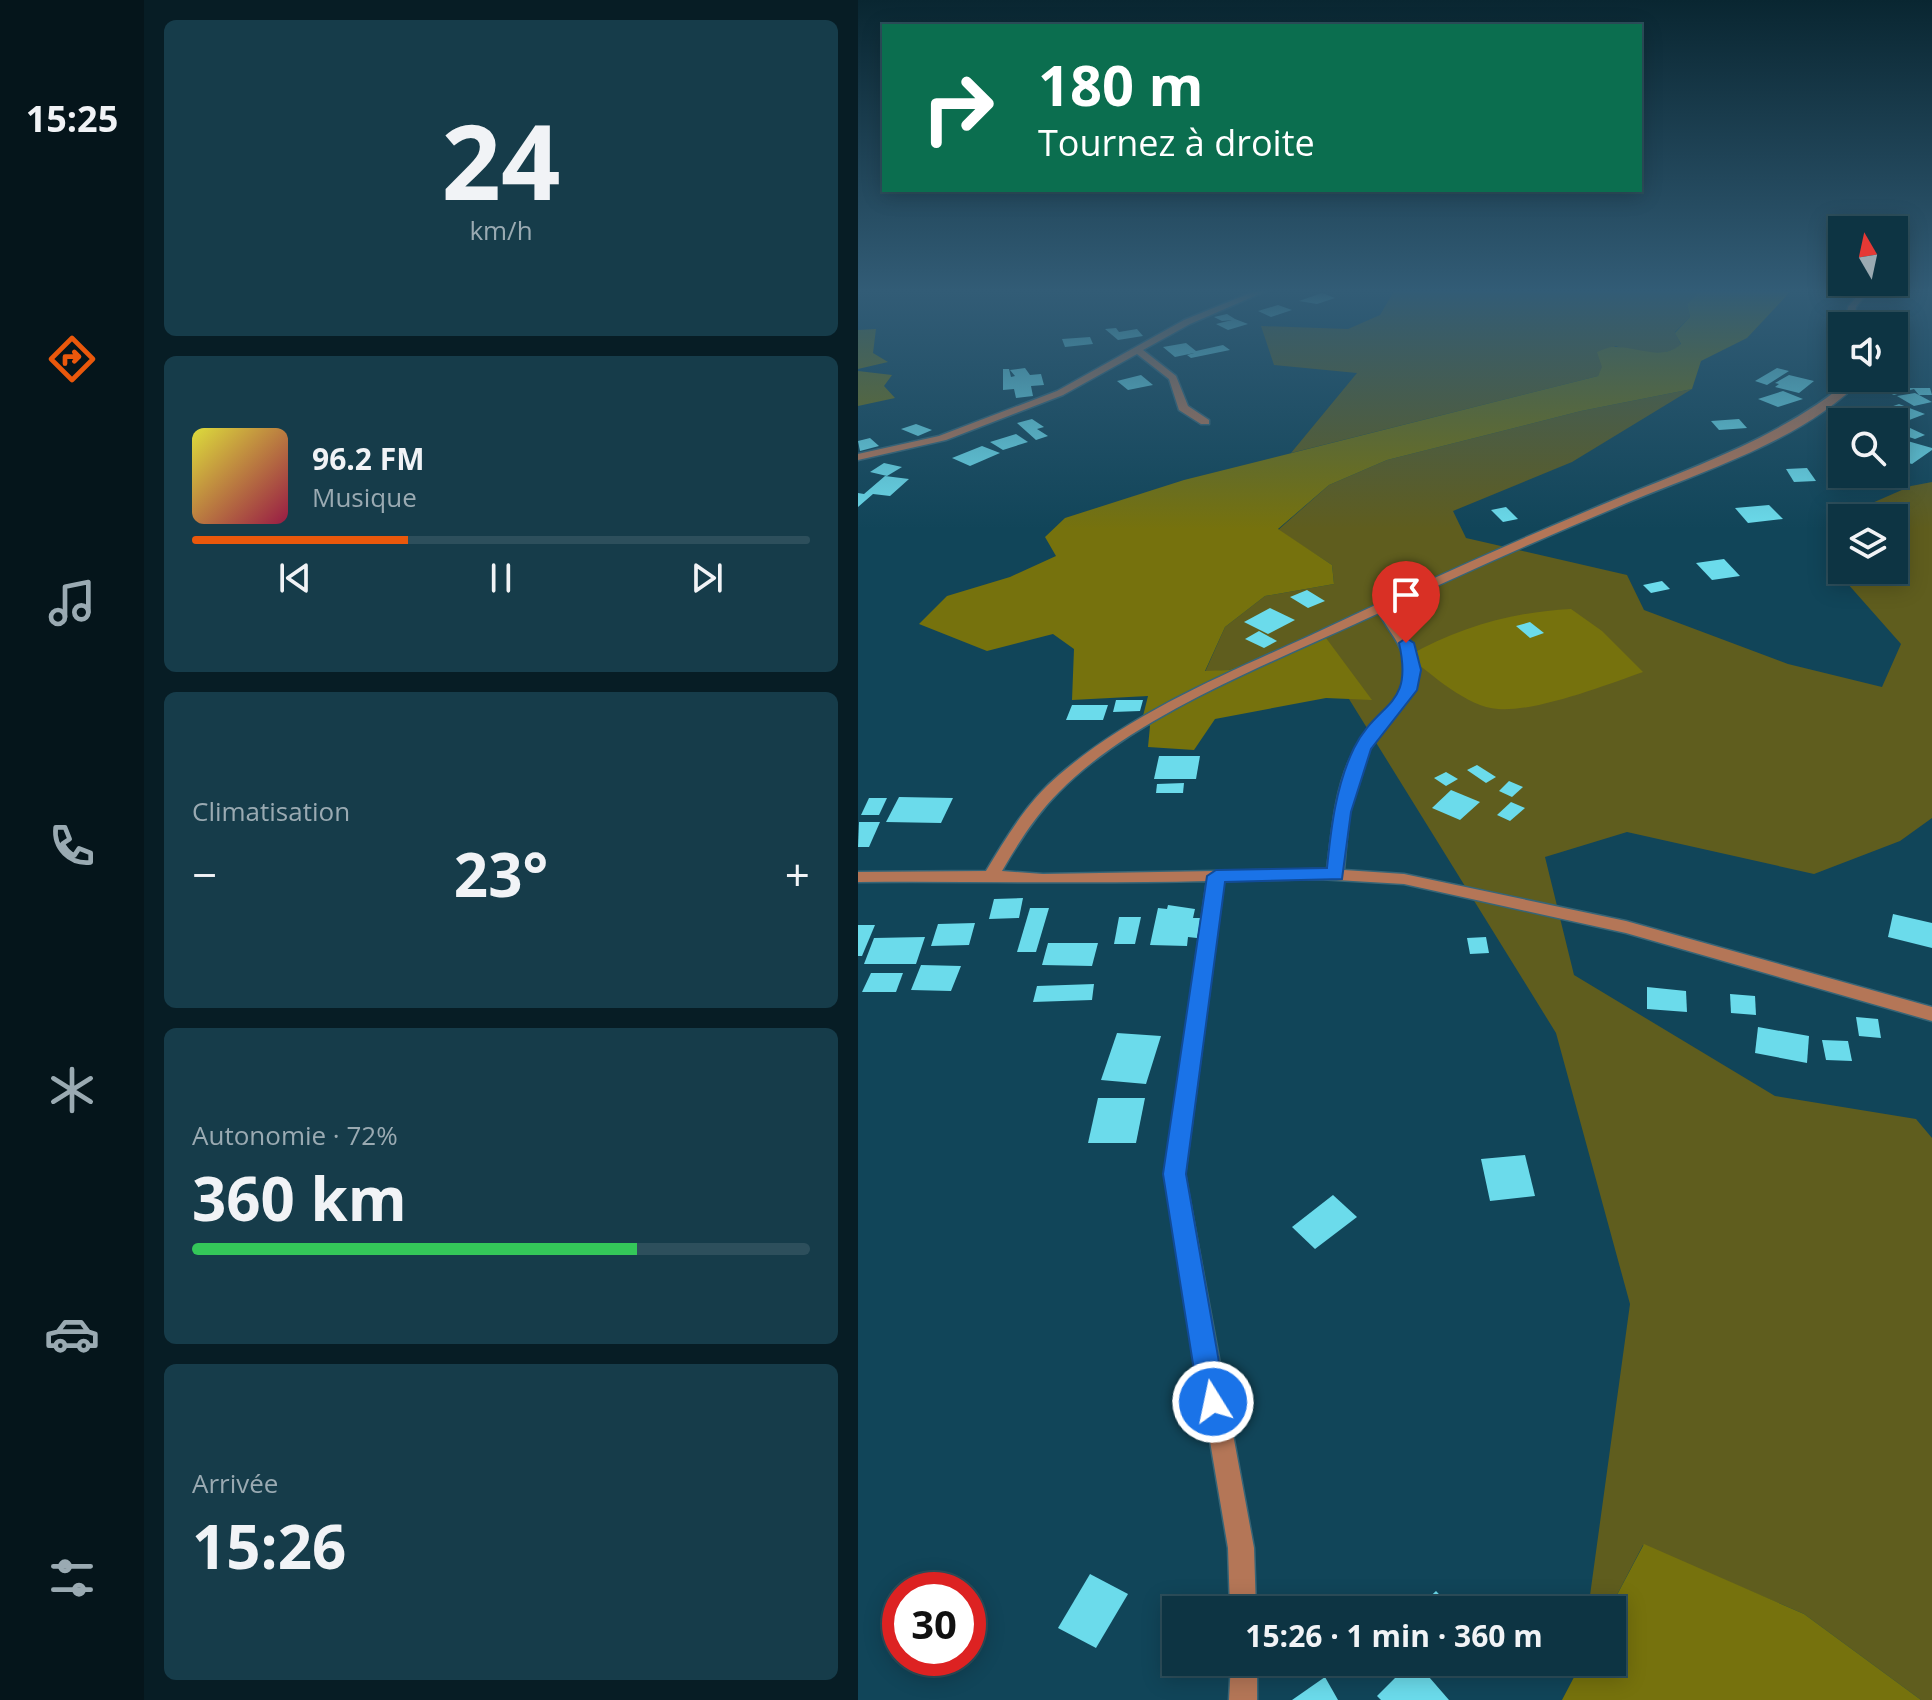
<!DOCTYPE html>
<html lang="fr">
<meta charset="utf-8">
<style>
body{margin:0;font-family:"Open Sans",sans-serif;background:#163c4a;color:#f1f3f6;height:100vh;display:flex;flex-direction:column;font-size:30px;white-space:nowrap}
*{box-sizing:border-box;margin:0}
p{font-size:26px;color:#9aaab2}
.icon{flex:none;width:44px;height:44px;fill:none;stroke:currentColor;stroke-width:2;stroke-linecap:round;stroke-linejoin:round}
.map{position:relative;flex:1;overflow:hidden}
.side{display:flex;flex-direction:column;gap:20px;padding:20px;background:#071d25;width:714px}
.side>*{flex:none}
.guide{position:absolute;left:24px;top:24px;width:760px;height:168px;border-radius:0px;box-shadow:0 4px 20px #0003,0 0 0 2px #2d4f5c;background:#0b6e4f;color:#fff;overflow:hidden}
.needle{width:52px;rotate:351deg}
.tools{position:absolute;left:970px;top:216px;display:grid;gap:16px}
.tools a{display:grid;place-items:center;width:80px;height:80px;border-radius:0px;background:#0d3443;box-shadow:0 4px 20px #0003,0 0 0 2px #2d4f5c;font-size:40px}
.speed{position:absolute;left:24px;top:1572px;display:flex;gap:16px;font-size:40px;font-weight:700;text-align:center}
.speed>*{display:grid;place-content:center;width:104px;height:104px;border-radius:50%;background:#0d3443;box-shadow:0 4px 20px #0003,0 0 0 2px #2d4f5c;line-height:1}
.speed .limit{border:12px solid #d22;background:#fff;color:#111}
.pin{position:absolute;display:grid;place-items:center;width:68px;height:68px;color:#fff;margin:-82px -34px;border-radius:50% 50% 50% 0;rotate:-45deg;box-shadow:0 0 8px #0007}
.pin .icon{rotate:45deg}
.me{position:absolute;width:88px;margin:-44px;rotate:350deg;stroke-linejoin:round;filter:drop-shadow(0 0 6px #0008)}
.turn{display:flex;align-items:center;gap:28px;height:168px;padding:0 24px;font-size:36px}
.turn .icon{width:104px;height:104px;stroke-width:2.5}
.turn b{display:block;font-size:56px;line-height:68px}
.big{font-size:60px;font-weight:700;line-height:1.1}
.side .tile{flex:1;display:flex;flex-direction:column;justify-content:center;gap:12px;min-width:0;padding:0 28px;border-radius:12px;background:#163c4a}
.side .dial{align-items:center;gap:0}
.dial b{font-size:104px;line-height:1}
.song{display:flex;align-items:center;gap:24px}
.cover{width:96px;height:96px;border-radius:12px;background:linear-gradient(135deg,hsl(60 70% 55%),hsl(340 70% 35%))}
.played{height:8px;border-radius:4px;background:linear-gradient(90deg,#ea580c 35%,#2d4f5c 35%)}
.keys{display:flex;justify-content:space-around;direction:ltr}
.heat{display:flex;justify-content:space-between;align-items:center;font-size:44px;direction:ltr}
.charge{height:12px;border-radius:6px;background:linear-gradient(90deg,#34c759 72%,#2d4f5c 0)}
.trip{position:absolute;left:304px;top:1596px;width:464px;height:80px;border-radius:0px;background:#0d3443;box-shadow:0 4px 20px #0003,0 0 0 2px #2d4f5c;font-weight:700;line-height:80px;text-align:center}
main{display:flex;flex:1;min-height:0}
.menu{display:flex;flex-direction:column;width:144px;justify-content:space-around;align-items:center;background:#05151b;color:#9aaab2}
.menu .icon{width:56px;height:56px}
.menu .selected{color:#ea580c}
.menu b{font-size:36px;color:#f1f3f6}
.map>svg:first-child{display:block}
.green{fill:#5f5d1e}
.forest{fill:#76720d}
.building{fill:#6bdbeb}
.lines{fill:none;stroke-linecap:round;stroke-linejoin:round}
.minor-casing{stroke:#376577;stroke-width:3}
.minor{fill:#b47657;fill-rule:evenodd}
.route{fill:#1a73e8;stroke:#114b97;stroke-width:2}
</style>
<main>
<nav class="menu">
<b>15:25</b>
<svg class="icon selected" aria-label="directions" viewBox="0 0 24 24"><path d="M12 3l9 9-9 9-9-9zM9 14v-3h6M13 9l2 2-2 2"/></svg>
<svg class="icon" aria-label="music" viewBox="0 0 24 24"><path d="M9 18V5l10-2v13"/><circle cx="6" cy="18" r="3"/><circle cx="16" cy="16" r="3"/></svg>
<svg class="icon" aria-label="phone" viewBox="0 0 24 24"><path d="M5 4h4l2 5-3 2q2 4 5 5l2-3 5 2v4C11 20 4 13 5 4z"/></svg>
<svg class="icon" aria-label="climate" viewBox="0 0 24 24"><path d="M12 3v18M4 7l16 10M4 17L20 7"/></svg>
<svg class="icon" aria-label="car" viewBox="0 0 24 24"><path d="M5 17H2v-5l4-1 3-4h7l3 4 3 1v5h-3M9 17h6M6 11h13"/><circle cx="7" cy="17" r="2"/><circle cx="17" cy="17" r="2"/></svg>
<svg class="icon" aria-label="filters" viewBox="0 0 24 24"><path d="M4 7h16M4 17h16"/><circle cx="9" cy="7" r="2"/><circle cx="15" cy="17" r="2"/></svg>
</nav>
<section class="side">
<div class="tile dial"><b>24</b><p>km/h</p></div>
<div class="tile">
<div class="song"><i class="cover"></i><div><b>96.2 FM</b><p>Musique</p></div></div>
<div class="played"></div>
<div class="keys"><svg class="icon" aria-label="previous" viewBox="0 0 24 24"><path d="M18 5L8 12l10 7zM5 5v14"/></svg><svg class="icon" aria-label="pause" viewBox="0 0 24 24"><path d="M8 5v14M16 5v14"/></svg><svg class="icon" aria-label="next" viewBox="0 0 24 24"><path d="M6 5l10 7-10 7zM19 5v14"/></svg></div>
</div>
<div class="tile"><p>Climatisation</p>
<div class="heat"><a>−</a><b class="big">23°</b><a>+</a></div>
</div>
<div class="tile"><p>Autonomie · 72%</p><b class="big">360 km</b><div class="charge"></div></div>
<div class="tile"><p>Arrivée</p><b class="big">15:26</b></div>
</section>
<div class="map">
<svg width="1074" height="1700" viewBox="0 0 1074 1700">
<rect width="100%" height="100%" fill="#114559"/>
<!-- green -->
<g class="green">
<path d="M 536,291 L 841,291 L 829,304 L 832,317 L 817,332 L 823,345 C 806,359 776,351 757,346 L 740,376 L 433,453 L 499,373 L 416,365 L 403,326 L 490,329 L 522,315 Z"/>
<path d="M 834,389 L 714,462 L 595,511 L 608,538 L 769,575 L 786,610 L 930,664 L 1024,687 L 1043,644 L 974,566 L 984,531 L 984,570 L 1036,570 L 1036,518 L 988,518 L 989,514 L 1053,486 L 1074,482 L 1074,818 L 1042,841 L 956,874 L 769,832 L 687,857 L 716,975 L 917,1096 L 1058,1119 L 1074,1138 L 1074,1700 L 1063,1700 L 946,1614 L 785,1545 L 751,1610 L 730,1610 L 772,1304 L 698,1033 L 491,699 L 513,699 L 429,652 L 371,670 L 347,672 L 367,627 L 407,596 L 476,584 L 474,565 L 420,530 L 471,485 L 529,460 L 723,411 Z"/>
</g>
<!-- forest -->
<g class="forest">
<path d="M 841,291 L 933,291 L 889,338 L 843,361 L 834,389 L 723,411 L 529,460 L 471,485 L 420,529 L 474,565 L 476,584 L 407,596 L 367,627 L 347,671 L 371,670 L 468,638 L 514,700 L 468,698 L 357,719 L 336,750 L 290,747 L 292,726 L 285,716 L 290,696 L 214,700 L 216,649 L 195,634 L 129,651 L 61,624 L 89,596 L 152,577 L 198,556 L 187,537 L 207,518 L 326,480 L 740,376 L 744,367 L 739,352 C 745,350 752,346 758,347 C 779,347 805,361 823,344 L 817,333 L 832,317 L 829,304 Z"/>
<path d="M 18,329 L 15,353 L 30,362 L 0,369 L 0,330 Z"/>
<path d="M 0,371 L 34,375 L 26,386 L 37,398 L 0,406 Z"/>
<path d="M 713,609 L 744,631 L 785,672 C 748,685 679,712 640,709 C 609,707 573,674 550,656 C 602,627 654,612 713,609 Z"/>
<path d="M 786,1544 L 946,1614 L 1063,1700 L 704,1700 L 724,1662 L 754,1662 L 754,1610 L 751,1610 Z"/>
</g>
<!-- building -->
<g class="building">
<path d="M 464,293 L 477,298 L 459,304 L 441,301 Z"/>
<path d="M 420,305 L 434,310 L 413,317 L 400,311 Z"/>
<path d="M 369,314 L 377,319 L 390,324 L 370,330 L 358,324 L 374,320 L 364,321 L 356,317 Z"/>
<path d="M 258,328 L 261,332 L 279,329 L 285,336 L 260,340 L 247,329 Z"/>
<path d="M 232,337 L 235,344 L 207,347 L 204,339 Z"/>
<path d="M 328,343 L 338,351 L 365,345 L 372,350 L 333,358 L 329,355 L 336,353 L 317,357 L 305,347 Z"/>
<path d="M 167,368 L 172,375 L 183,374 L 186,385 L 173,386 L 175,396 L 158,398 L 156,389 L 145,390 L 145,369 L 151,369 L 153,377 L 157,376 L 152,370 Z"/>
<path d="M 919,368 L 931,371 L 909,385 L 897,381 Z"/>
<path d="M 283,375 L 295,385 L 270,390 L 259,381 Z"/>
<path d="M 931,375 L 956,381 L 941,393 L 917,387 L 921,384 L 917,383 Z"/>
<path d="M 1036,382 L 1046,388 L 1072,388 L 1074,395 L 1061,395 L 1056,389 L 1036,395 L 1018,387 Z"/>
<path d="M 925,391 L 945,399 L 920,407 L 900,399 Z"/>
<path d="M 1057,393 L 1061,395 L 1074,402 L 1056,406 L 1039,396 Z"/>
<path d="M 1041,404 L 1067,414 L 1046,422 L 1021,411 Z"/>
<path d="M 174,419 L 186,427 L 179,429 L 190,436 L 178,440 L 159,423 Z"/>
<path d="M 881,419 L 889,428 L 861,430 L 853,421 Z"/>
<path d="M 58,424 L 74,430 L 60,436 L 43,429 Z"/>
<path d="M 1036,424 L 1050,427 L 1067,435 L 1057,439 L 1036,432 Z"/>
<path d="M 158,434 L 170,442 L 145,450 L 132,442 Z"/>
<path d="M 12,438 L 21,446 L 2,451 L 0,441 Z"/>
<path d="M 1046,440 L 1074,448 L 1074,450 L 1054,464 L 1044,461 L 1052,452 L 1041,461 L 1036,460 L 1036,447 Z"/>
<path d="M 124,446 L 142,453 L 112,466 L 94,458 Z"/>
<path d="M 26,463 L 44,467 L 29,476 L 12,472 Z"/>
<path d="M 949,468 L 958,481 L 936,482 L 928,469 Z"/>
<path d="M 27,476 L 51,479 L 32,496 L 15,494 L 0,507 L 0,493 L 6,494 Z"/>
<path d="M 911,505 L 925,519 L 890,523 L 877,508 Z"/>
<path d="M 648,507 L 660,519 L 645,522 L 633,510 Z"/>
<path d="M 866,559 L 882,576 L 854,580 L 838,563 Z"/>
<path d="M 804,581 L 812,589 L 793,593 L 785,585 Z"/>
<path d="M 449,590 L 467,601 L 450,608 L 432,597 Z"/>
<path d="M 412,608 L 437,620 L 410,634 L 386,622 Z"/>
<path d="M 672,622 L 686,633 L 672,638 L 658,626 Z"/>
<path d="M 401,631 L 419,641 L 406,648 L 387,639 Z"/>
<path d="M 258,700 L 285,700 L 282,711 L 255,712 Z"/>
<path d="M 214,705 L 250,705 L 245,720 L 208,720 Z"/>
<path d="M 301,756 L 342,756 L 338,779 L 296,779 Z"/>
<path d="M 619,765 L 638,777 L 628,783 L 609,770 Z"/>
<path d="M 588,772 L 600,779 L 588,786 L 576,778 Z"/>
<path d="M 651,781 L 665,787 L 654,797 L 641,791 Z"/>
<path d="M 326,783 L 325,793 L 298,793 L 299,784 Z"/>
<path d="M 593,790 L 622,802 L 602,820 L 574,808 Z"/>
<path d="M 41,797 L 95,798 L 83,823 L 28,822 Z"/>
<path d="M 11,798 L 29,798 L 21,815 L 3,815 Z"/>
<path d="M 653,802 L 667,808 L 652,821 L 639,815 Z"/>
<path d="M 1,822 L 22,822 L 11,847 L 0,847 Z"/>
<path d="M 165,898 L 161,918 L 131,919 L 136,899 Z"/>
<path d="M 310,905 L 337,909 L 335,918 L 343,918 L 339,938 L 330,937 L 329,946 L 292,945 L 300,908 L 309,909 Z"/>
<path d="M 172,908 L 191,908 L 178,952 L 159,952 Z"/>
<path d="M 1035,914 L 1074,923 L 1074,948 L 1030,937 Z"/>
<path d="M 261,917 L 283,917 L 277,944 L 256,944 Z"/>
<path d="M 117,923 L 111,945 L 73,946 L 80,924 Z"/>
<path d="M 0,925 L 17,925 L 4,956 L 0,956 Z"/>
<path d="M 67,937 L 58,964 L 6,964 L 16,938 Z"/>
<path d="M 628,937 L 631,953 L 612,954 L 609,938 Z"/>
<path d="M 190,943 L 240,943 L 234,966 L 184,965 Z"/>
<path d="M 63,965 L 103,966 L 93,991 L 53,990 Z"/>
<path d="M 13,973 L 45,973 L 38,992 L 4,992 Z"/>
<path d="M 236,984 L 234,1000 L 175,1002 L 179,986 Z"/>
<path d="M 789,987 L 828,991 L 829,1012 L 789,1009 Z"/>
<path d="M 872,994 L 897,996 L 898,1015 L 873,1013 Z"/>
<path d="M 998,1017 L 1020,1019 L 1023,1038 L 1001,1036 Z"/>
<path d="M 900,1027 L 951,1036 L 949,1063 L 897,1053 Z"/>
<path d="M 259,1033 L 303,1036 L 288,1084 L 243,1080 Z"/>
<path d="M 964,1040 L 990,1041 L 994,1061 L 968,1060 Z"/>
<path d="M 240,1098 L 287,1098 L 278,1143 L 230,1143 Z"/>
<path d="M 667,1155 L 677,1196 L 632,1201 L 623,1159 Z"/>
<path d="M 475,1195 L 499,1217 L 457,1249 L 434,1227 Z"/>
<path d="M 232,1574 L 270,1594 L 238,1648 L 200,1628 Z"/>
<path d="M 578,1591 L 596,1610 L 558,1610 Z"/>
<path d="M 553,1662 L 558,1662 L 591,1700 L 523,1700 L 519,1696 Z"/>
<path d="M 467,1677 L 480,1700 L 434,1700 Z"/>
</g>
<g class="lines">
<!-- minor casing -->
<g class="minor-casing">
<g id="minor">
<path d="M 397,291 L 408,291 L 332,324 L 285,350 L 318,376 L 330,406 L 351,420 L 351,424 L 343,424 L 321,410 L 311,379 L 279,354 L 205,395 L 88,440 L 0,460 L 0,454 L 81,436 L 199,391 L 326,320 Z"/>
<path d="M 1003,291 L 1011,291 L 998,307 L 995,326 L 987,326 L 990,307 Z"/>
<path d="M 994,378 L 1005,378 C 945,442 838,473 759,507 C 682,539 606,573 531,608 C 540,626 557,641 560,662 C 565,695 535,716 518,740 C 491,776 490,827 486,870 L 546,874 L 768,921 L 1074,1007 L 1074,1021 L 768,933 L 546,884 L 461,879 L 366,881 L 327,1174 L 396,1548 L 398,1610 L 372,1610 L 370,1548 L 307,1174 L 349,881 C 233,884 116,881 0,882 L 0,872 L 128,871 C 149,836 170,801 201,775 C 273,713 363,676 449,637 C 551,589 654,542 758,499 C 840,465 926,436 994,378 ZM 521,613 C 528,627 540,640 545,655 C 558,697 506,727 491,761 C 476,795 474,833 469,869 L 185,874 L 144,871 C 160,843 178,815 201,792 C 278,713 421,660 521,613 Z"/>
<path d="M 373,1662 L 399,1662 L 399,1700 L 371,1700 Z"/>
</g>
</g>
<!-- minor -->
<use href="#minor" class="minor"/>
</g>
<!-- sky -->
<linearGradient id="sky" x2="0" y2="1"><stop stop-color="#092631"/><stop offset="0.55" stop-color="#325c76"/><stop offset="1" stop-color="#325c76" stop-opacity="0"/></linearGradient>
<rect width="1074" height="529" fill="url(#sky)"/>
<!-- route -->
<path class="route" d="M 548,638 L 556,643 L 563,670 L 559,690 L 513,749 L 493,812 L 484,879 L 367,882 L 328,1174 L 368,1402 L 364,1411 L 355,1415 L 345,1411 L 341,1402 L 305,1174 L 349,876 L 358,870 L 469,868 C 473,828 478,785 496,748 C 520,700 556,709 541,643 Z"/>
</svg>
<div class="tools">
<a><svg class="needle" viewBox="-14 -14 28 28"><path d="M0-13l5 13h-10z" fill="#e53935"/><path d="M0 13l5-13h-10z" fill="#9aaab2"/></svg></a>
<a><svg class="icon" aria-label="sound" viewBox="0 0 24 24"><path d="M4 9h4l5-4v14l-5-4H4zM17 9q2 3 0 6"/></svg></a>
<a><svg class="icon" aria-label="search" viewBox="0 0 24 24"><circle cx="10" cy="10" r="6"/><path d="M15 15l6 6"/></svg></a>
<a><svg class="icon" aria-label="layers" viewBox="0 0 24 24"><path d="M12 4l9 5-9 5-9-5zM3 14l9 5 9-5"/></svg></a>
</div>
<div class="speed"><div class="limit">30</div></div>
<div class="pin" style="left:548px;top:643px;background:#d93025"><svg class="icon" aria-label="arrive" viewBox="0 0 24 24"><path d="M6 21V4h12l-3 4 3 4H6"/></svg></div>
<svg class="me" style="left:355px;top:1402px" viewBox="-20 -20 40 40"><circle r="17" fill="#1a73e8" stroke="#fff" stroke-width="3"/><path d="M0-11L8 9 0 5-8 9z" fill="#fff"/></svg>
<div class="trip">15:26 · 1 min · 360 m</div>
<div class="guide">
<div class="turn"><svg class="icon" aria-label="right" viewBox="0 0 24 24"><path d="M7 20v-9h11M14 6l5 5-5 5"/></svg><div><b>180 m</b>Tournez à droite</div></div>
</div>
</div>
</main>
